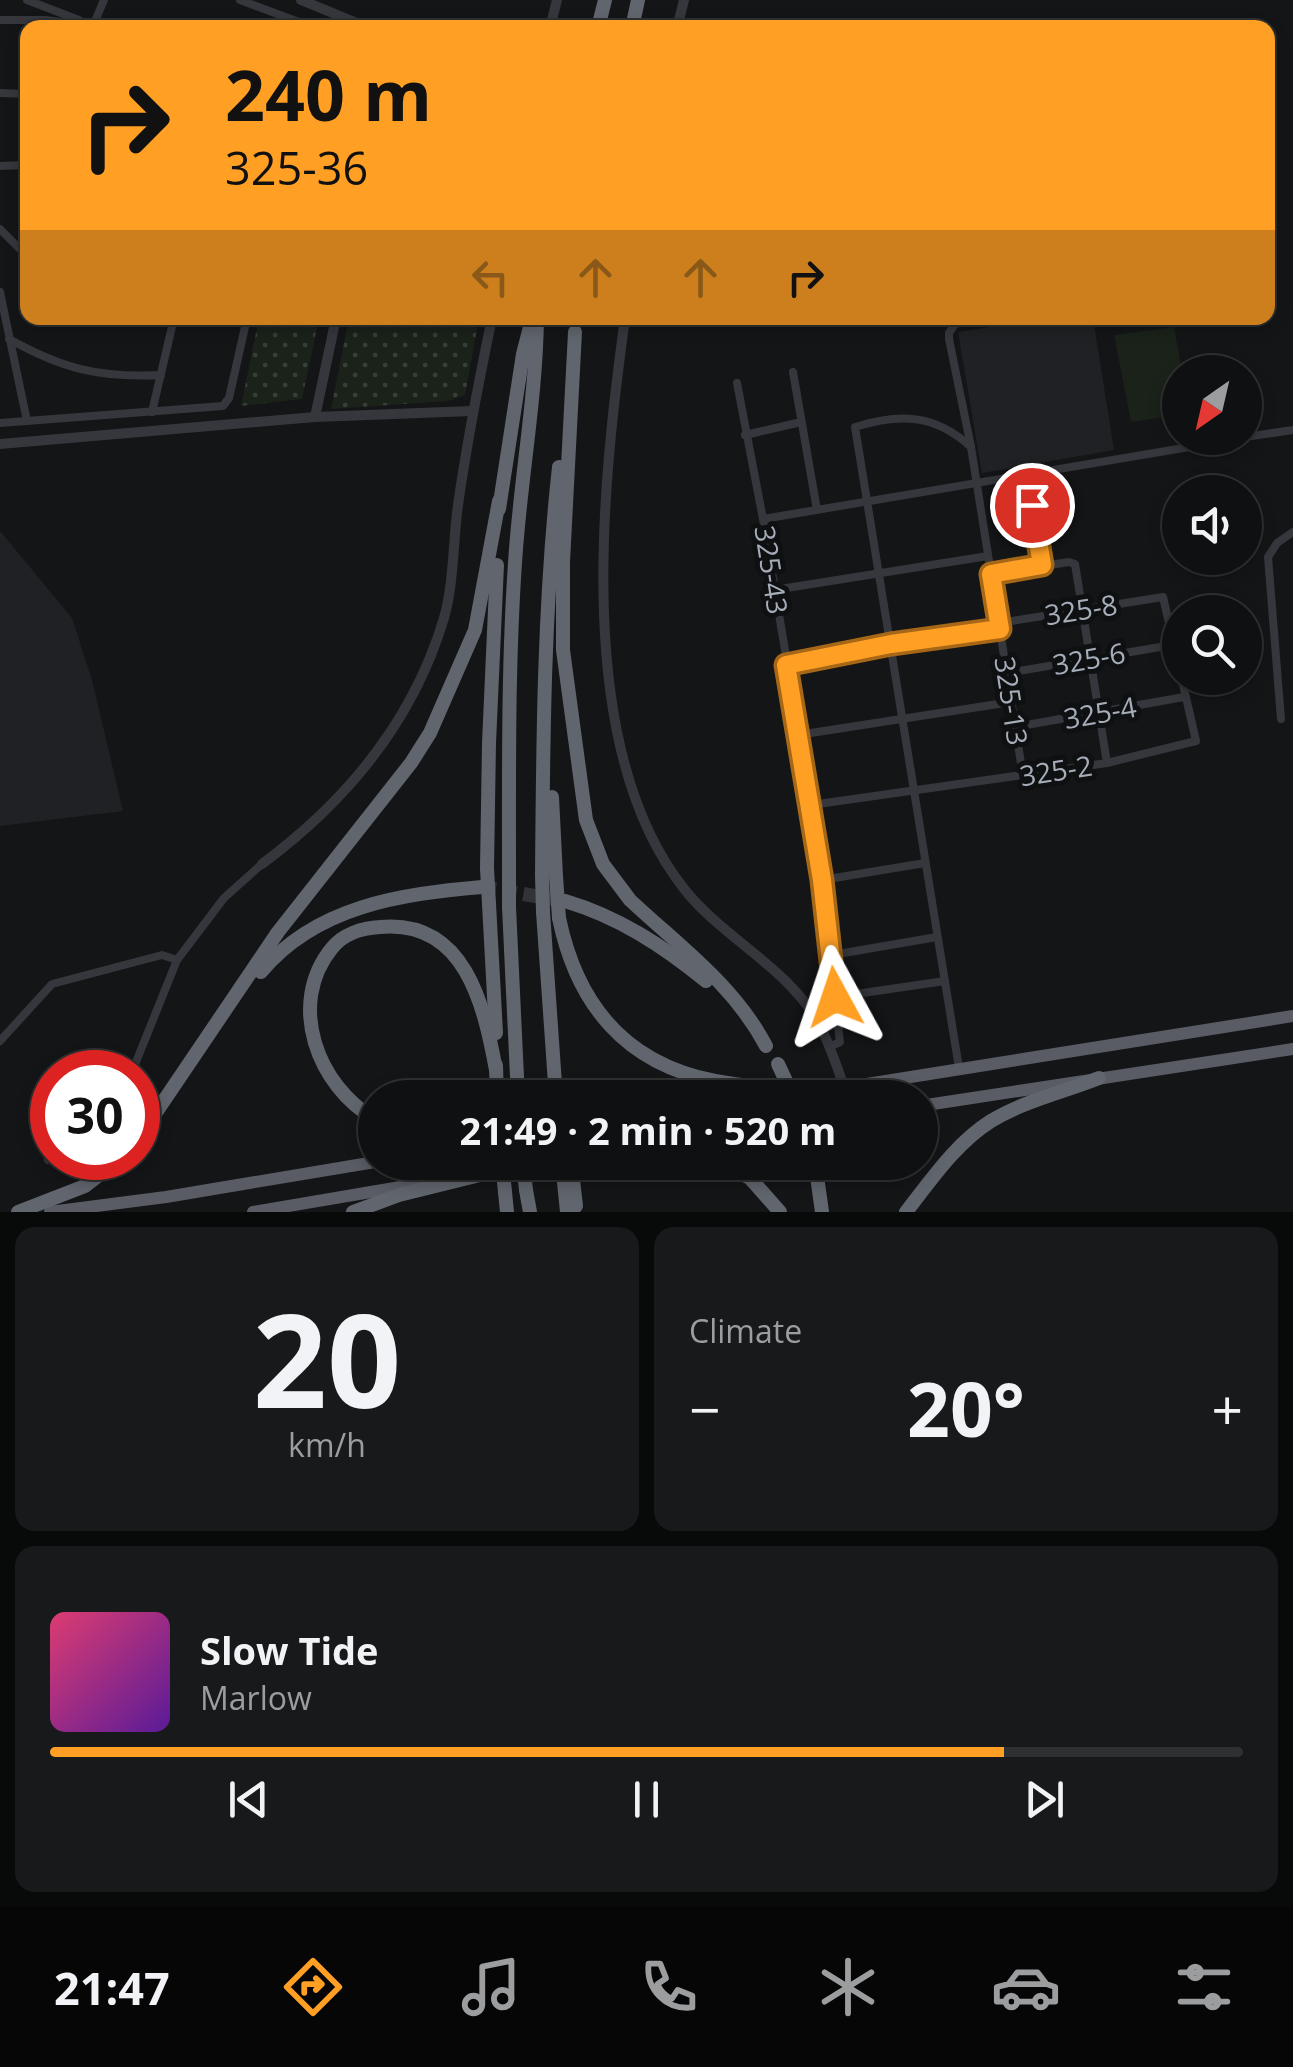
<!DOCTYPE html>
<meta charset="utf-8">
<style>
body{margin:0;font-family:"Open Sans",sans-serif;background:#18191a;color:#f1f3f6;height:100vh;display:flex;flex-direction:column;font-size:38px;white-space:nowrap}
*{box-sizing:border-box;margin:0}
p{font-size:32px;color:#9b9d9f}
.icon{flex:none;width:55px;height:55px;fill:none;stroke:currentColor;stroke-width:2;stroke-linecap:round;stroke-linejoin:round}
.map{position:relative;height:1212px;overflow:hidden}
.details{display:flex;flex-direction:column;gap:15px;padding:15px;background:#080909;flex:1}
.details>*{flex:none}
.banner{position:absolute;left:20px;top:20px;width:1255px;height:305px;border-radius:20px;box-shadow:0 5px 15px #0003,0 0 0 2px #2f3031;background:#ff9f24;color:#111;overflow:hidden}
.needle{width:65px;rotate:214deg}
.controls{position:absolute;left:1162px;top:355px;display:grid;gap:20px}
.controls a{display:grid;place-items:center;width:100px;height:100px;border-radius:50%;background:#0f1011;box-shadow:0 5px 15px #0003,0 0 0 2px #2f3031;font-size:50px}
.speed{position:absolute;left:30px;top:1050px;display:flex;gap:20px;font-size:50px;font-weight:700;text-align:center}
.speed>*{display:grid;place-content:center;width:130px;height:130px;border-radius:50%;background:#0f1011;box-shadow:0 5px 15px #0003,0 0 0 2px #2f3031;line-height:1}
.speed .limit{border:15px solid #d22;background:#fff;color:#111}
.pin{position:absolute;display:grid;place-items:center;width:85px;height:85px;color:#fff;margin:-42px;border:5px solid #fff;border-radius:50%;box-shadow:0 2px 10px #0007}
.me{position:absolute;width:110px;margin:-55px;rotate:355deg;stroke-linejoin:round;filter:drop-shadow(0 0 8px #0008)}
.turn{display:flex;align-items:center;gap:35px;height:210px;padding:0 40px;font-size:45px}
.turn .icon{width:130px;height:130px;stroke-width:2.5}
.turn b{display:block;font-size:70px;line-height:85px}
.lanes{display:flex;align-items:center;height:95px;padding:0 40px;background:#0003;justify-content:center;gap:50px;direction:ltr}
.lanes .off{opacity:.35}
.big{font-size:75px;font-weight:700;line-height:1.1}
.details .card{flex:1;display:flex;flex-direction:column;justify-content:center;gap:15px;min-width:0;padding:0 35px;border-radius:20px;background:#18191a}
.details .dial{align-items:center;gap:0}
.dial b{font-size:130px;line-height:1}
.song{display:flex;align-items:center;gap:30px}
.cover{width:120px;height:120px;border-radius:15px;background:linear-gradient(135deg,hsl(340 70% 55%),hsl(270 70% 35%))}
.played{height:10px;border-radius:5px;background:linear-gradient(90deg,#ff9f24 80%,#2f3031 80%)}
.keys{display:flex;justify-content:space-around;direction:ltr}
.heat{display:flex;justify-content:space-between;align-items:center;font-size:55px;direction:ltr}
.details .tiles{flex:1;display:grid;gap:15px;grid-template-columns:1fr 1fr}
.card:last-child{grid-column:span 2}
.trip{position:absolute;left:358px;top:1080px;width:580px;height:100px;border-radius:50px;background:#0f1011;box-shadow:0 5px 15px #0003,0 0 0 2px #2f3031;font-weight:700;line-height:100px;text-align:center}
.dock{display:flex;height:160px;justify-content:space-around;align-items:center;background:#060607;color:#9b9d9f}
.dock .icon{width:70px;height:70px}
.dock .current{color:#ff9f24}
.dock b{font-size:45px;color:#f1f3f6}
.map>svg:first-child{display:block}
.built{fill:#202124}
.green{fill:url(#green-dots)}
.pitch{fill:#1a221a}
.lines{fill:none;stroke-linecap:round;stroke-linejoin:round}
.motorway-tunnel{stroke:#313337;stroke-width:14;stroke-dasharray:14 7;stroke-linecap:butt}
.minor{stroke:#35373c;stroke-width:8}
.tertiary{stroke:#35373c;stroke-width:10}
.trunk{stroke:#595c64;stroke-width:12}
.motorway{stroke:#61656d;stroke-width:14}
.motorway-bridge{stroke:#61656d;stroke-width:14}
.route-casing{stroke:#a66717;stroke-width:25}
.route{stroke:#ff9f24;stroke-width:18}
.labels{text-anchor:middle;stroke-width:10;stroke-linejoin:round;paint-order:stroke}
.street-label{font-size:28px;fill:#a5adb8;stroke:#0f1012}
</style>
<div class="map">
<svg width="1293" height="1212" viewBox="0 0 1293 1212">
<defs>
<pattern id="green-dots" width="8" height="8" patternUnits="userSpaceOnUse" patternTransform="scale(2.5)"><rect width="8" height="8" fill="#1a221a"/><path d="M2 2h.1M6 6h.1" fill="none" stroke="#383f39" stroke-width="1.8" stroke-linecap="round"/></pattern>
</defs>
<rect width="100%" height="100%" fill="#141517"/>
<!-- built -->
<g class="built">
<path d="M 1046,318 L 1093,318 L 1114,450 L 982,473 L 958,332 Z"/>
<path d="M 0,531 L 72,618 L 92,680 L 123,811 L 0,826 Z"/>
</g>
<!-- green -->
<g class="green">
<path d="M 259,318 L 319,318 L 302,399 L 241,406 Z"/>
<path d="M 349,318 L 479,318 L 465,395 L 448,401 L 331,409 Z"/>
</g>
<!-- pitch -->
<path class="pitch" d="M 1174,327 L 1182,372 L 1180,415 L 1131,422 L 1114,335 Z"/>
<g class="lines">
<!-- motorway-tunnel -->
<path class="motorway-tunnel" d="M 482,887 L 565,901"/>
<!-- minor -->
<g class="minor">
<path d="M 27,0 L 79,20"/>
<path d="M 240,0 L 315,28"/>
<path d="M 283,17 L 295,28"/>
<path d="M 0,20 L 45,20 L 93,26 L 104,0"/>
<path d="M 0,93 L 28,94"/>
<path d="M 0,166 L 28,165"/>
<path d="M 0,229 L 28,257"/>
<path d="M 0,292 L 27,421"/>
<path d="M 979,318 L 955,324 L 949,333 L 949,339 L 971,447 L 1023,776"/>
<path d="M 9,339 C 63,369 99,378 161,375"/>
<path d="M 793,372 L 817,510"/>
<path d="M 737,383 L 763,519 L 811,805 L 840,1042 L 829,1047"/>
<path d="M 152,412 L 174,318"/>
<path d="M 0,423 L 223,406 L 229,398 L 247,318"/>
<path d="M 745,435 L 801,422"/>
<path d="M 1245,437 L 1293,430"/>
<path d="M 1027,475 L 1042,565"/>
<path d="M 763,519 L 1243,438"/>
<path d="M 991,574 L 1069,562 L 1075,564 L 1107,763"/>
<path d="M 774,590 L 988,556"/>
<path d="M 787,665 L 891,644 L 1000,629"/>
<path d="M 1007,673 L 1172,645"/>
<path d="M 1281,719 L 1268,557 L 1277,543 L 1293,532"/>
<path d="M 1015,727 L 1184,697"/>
<path d="M 798,735 L 1011,702"/>
<path d="M 811,805 L 1107,763 L 1196,741 L 1163,597 L 999,623"/>
<path d="M 822,880 L 925,863"/>
<path d="M 832,955 L 937,937"/>
<path d="M 835,997 L 945,981"/>
<path d="M 0,1041 L 52,984 L 162,955 L 177,960"/>
<path d="M 959,1068 L 855,427 C 900,413 935,414 971,447"/>
<path d="M 132,1072 L 177,960 L 224,898 L 262,864"/>
<path d="M 48,1160 L 52,1157"/>
</g>
<!-- tertiary -->
<g class="tertiary">
<path d="M 301,0 L 369,28"/>
<path d="M 550,28 L 557,0"/>
<path d="M 677,28 L 684,0"/>
<path d="M 625,318 C 602,486 572,749 685,890 C 724,939 789,968 819,1024 C 829,1043 837,1066 844,1087"/>
<path d="M 315,417 L 336,318"/>
<path d="M 0,444 L 315,417 L 472,411"/>
<path d="M 262,864 C 347,801 413,722 444,618 C 454,583 453,541 458,505 C 467,442 479,380 492,318"/>
</g>
<!-- trunk -->
<g class="trunk">
<path d="M 779,1098 L 1293,1016"/>
<path d="M 920,1106 L 1293,1049"/>
<path d="M 492,1172 L 551,1162"/>
<path d="M 50,1212 L 166,1197 L 375,1162"/>
<path d="M 253,1212 L 418,1184"/>
</g>
<!-- motorway -->
<g class="motorway">
<path d="M 598,28 L 605,0"/>
<path d="M 632,28 L 638,0"/>
<path d="M 575,332 L 563,562 L 563,650 L 586,820 L 603,864 L 630,900 C 679,946 734,985 766,1046"/>
<path d="M 499,509 L 523,354 L 531,323"/>
<path d="M 552,797 L 556,876"/>
<path d="M 487,868 L 489,743 L 497,565"/>
<path d="M 509,871 C 509,768 508,665 515,563 C 520,481 536,400 537,318"/>
<path d="M 542,875 C 543,738 544,603 559,467"/>
<path d="M 565,901 C 619,917 663,946 706,981"/>
<path d="M 489,904 L 496,1033"/>
<path d="M 509,907 L 518,1098"/>
<path d="M 543,912 L 556,1098"/>
<path d="M 559,918 C 577,1005 626,1064 715,1081 C 746,1087 777,1088 808,1093"/>
<path d="M 261,972 C 316,906 401,894 482,887"/>
<path d="M 496,1065 L 497,1098"/>
<path d="M 375,1119 C 318,1087 286,1004 332,948 C 343,934 362,928 380,927 C 465,919 484,1005 496,1070"/>
<path d="M 138,1139 L 278,932 L 411,763 L 430,733 L 475,630 L 499,501"/>
<path d="M 562,1162 L 567,1212"/>
<path d="M 571,1162 L 576,1206"/>
<path d="M 715,1162 L 750,1178 L 780,1212"/>
<path d="M 815,1162 L 822,1212"/>
<path d="M 526,1190 L 530,1212"/>
<path d="M 505,1192 L 507,1212"/>
<path d="M 18,1212 L 85,1186 L 121,1158"/>
<path d="M 353,1212 L 399,1195 L 492,1172"/>
<path d="M 906,1212 C 931,1180 956,1143 991,1121 C 1024,1101 1064,1092 1099,1078"/>
</g>
<!-- motorway-bridge -->
<g class="motorway-bridge">
<path d="M 487,868 L 489,904"/>
<path d="M 542,875 L 543,912"/>
<path d="M 556,876 L 559,918"/>
<path d="M 509,907 L 509,871"/>
<path d="M 778,1064 L 794,1098"/>
<path d="M 502,1162 L 505,1192"/>
<path d="M 523,1162 L 526,1190"/>
</g>
</g>
<g class="lines">
<!-- route casing -->
<g class="route-casing">
<path id="route" d="M 835,997 L 822,880 L 786,665 L 891,644 L 1000,629 L 991,574 L 1042,565 L 1032,505"/>
</g>
<!-- route -->
<use href="#route" class="route"/>
</g>
<g class="labels">
<!-- street labels -->
<g class="street-label">
<text transform="translate(771 570) rotate(81)" y="10">325-43</text>
<text transform="translate(1081 610) rotate(-9)" y="10">325-8</text>
<text transform="translate(1089 659) rotate(-10)" y="10">325-6</text>
<text transform="translate(1011 701) rotate(81)" y="10">325-13</text>
<text transform="translate(1100 713) rotate(-10)" y="10">325-4</text>
<text transform="translate(1056 771) rotate(-9)" y="10">325-2</text>
</g>
</g>
</svg>
<div class="controls">
<a><svg class="needle" viewBox="-14 -14 28 28"><path d="M0-13l5 13h-10z" fill="#e53935"/><path d="M0 13l5-13h-10z" fill="#9b9d9f"/></svg></a>
<a><svg class="icon" aria-label="sound" viewBox="0 0 24 24"><path d="M4 9h4l5-4v14l-5-4H4zM17 9q2 3 0 6"/></svg></a>
<a><svg class="icon" aria-label="search" viewBox="0 0 24 24"><circle cx="10" cy="10" r="6"/><path d="M15 15l6 6"/></svg></a>
</div>
<div class="speed"><div class="limit">30</div></div>
<div class="pin" style="left:1032px;top:505px;background:#d93025"><svg class="icon" aria-label="arrive" viewBox="0 0 24 24"><path d="M6 21V4h12l-3 4 3 4H6"/></svg></div>
<svg class="me" style="left:835px;top:997px" viewBox="-20 -20 40 40"><path d="M0-17L14 15 0 8-14 15z" fill="#ff9f24" stroke="#fff" stroke-width="4"/></svg>
<div class="trip">21:49 · 2 min · 520 m</div>
<div class="banner">
<div class="turn"><svg class="icon" aria-label="right" viewBox="0 0 24 24"><path d="M7 20v-9h11M14 6l5 5-5 5"/></svg><div><b>240 m</b>325-36</div></div>
<div class="lanes"><svg class="icon off" aria-label="left" viewBox="0 0 24 24"><path d="M17 20v-9H6M10 6l-5 5 5 5"/></svg><svg class="icon off" aria-label="ahead" viewBox="0 0 24 24"><path d="M12 20V5M6 11l6-6 6 6"/></svg><svg class="icon off" aria-label="ahead" viewBox="0 0 24 24"><path d="M12 20V5M6 11l6-6 6 6"/></svg><svg class="icon" aria-label="right" viewBox="0 0 24 24"><path d="M7 20v-9h11M14 6l5 5-5 5"/></svg></div>
</div>
</div>
<section class="details">
<div class="tiles">
<div class="card dial"><b>20</b><p>km/h</p></div>
<div class="card"><p>Climate</p>
<div class="heat"><a>−</a><b class="big">20°</b><a>+</a></div>
</div>
<div class="card">
<div class="song"><i class="cover"></i><div><b>Slow Tide</b><p>Marlow</p></div></div>
<div class="played"></div>
<div class="keys"><svg class="icon" aria-label="previous" viewBox="0 0 24 24"><path d="M18 5L8 12l10 7zM5 5v14"/></svg><svg class="icon" aria-label="pause" viewBox="0 0 24 24"><path d="M8 5v14M16 5v14"/></svg><svg class="icon" aria-label="next" viewBox="0 0 24 24"><path d="M6 5l10 7-10 7zM19 5v14"/></svg></div>
</div>
</div>
</section>
<nav class="dock">
<b>21:47</b>
<svg class="icon current" aria-label="directions" viewBox="0 0 24 24"><path d="M12 3l9 9-9 9-9-9zM9 14v-3h6M13 9l2 2-2 2"/></svg>
<svg class="icon" aria-label="music" viewBox="0 0 24 24"><path d="M9 18V5l10-2v13"/><circle cx="6" cy="18" r="3"/><circle cx="16" cy="16" r="3"/></svg>
<svg class="icon" aria-label="phone" viewBox="0 0 24 24"><path d="M5 4h4l2 5-3 2q2 4 5 5l2-3 5 2v4C11 20 4 13 5 4z"/></svg>
<svg class="icon" aria-label="climate" viewBox="0 0 24 24"><path d="M12 3v18M4 7l16 10M4 17L20 7"/></svg>
<svg class="icon" aria-label="car" viewBox="0 0 24 24"><path d="M5 17H2v-5l4-1 3-4h7l3 4 3 1v5h-3M9 17h6M6 11h13"/><circle cx="7" cy="17" r="2"/><circle cx="17" cy="17" r="2"/></svg>
<svg class="icon" aria-label="filters" viewBox="0 0 24 24"><path d="M4 7h16M4 17h16"/><circle cx="9" cy="7" r="2"/><circle cx="15" cy="17" r="2"/></svg>
</nav>
